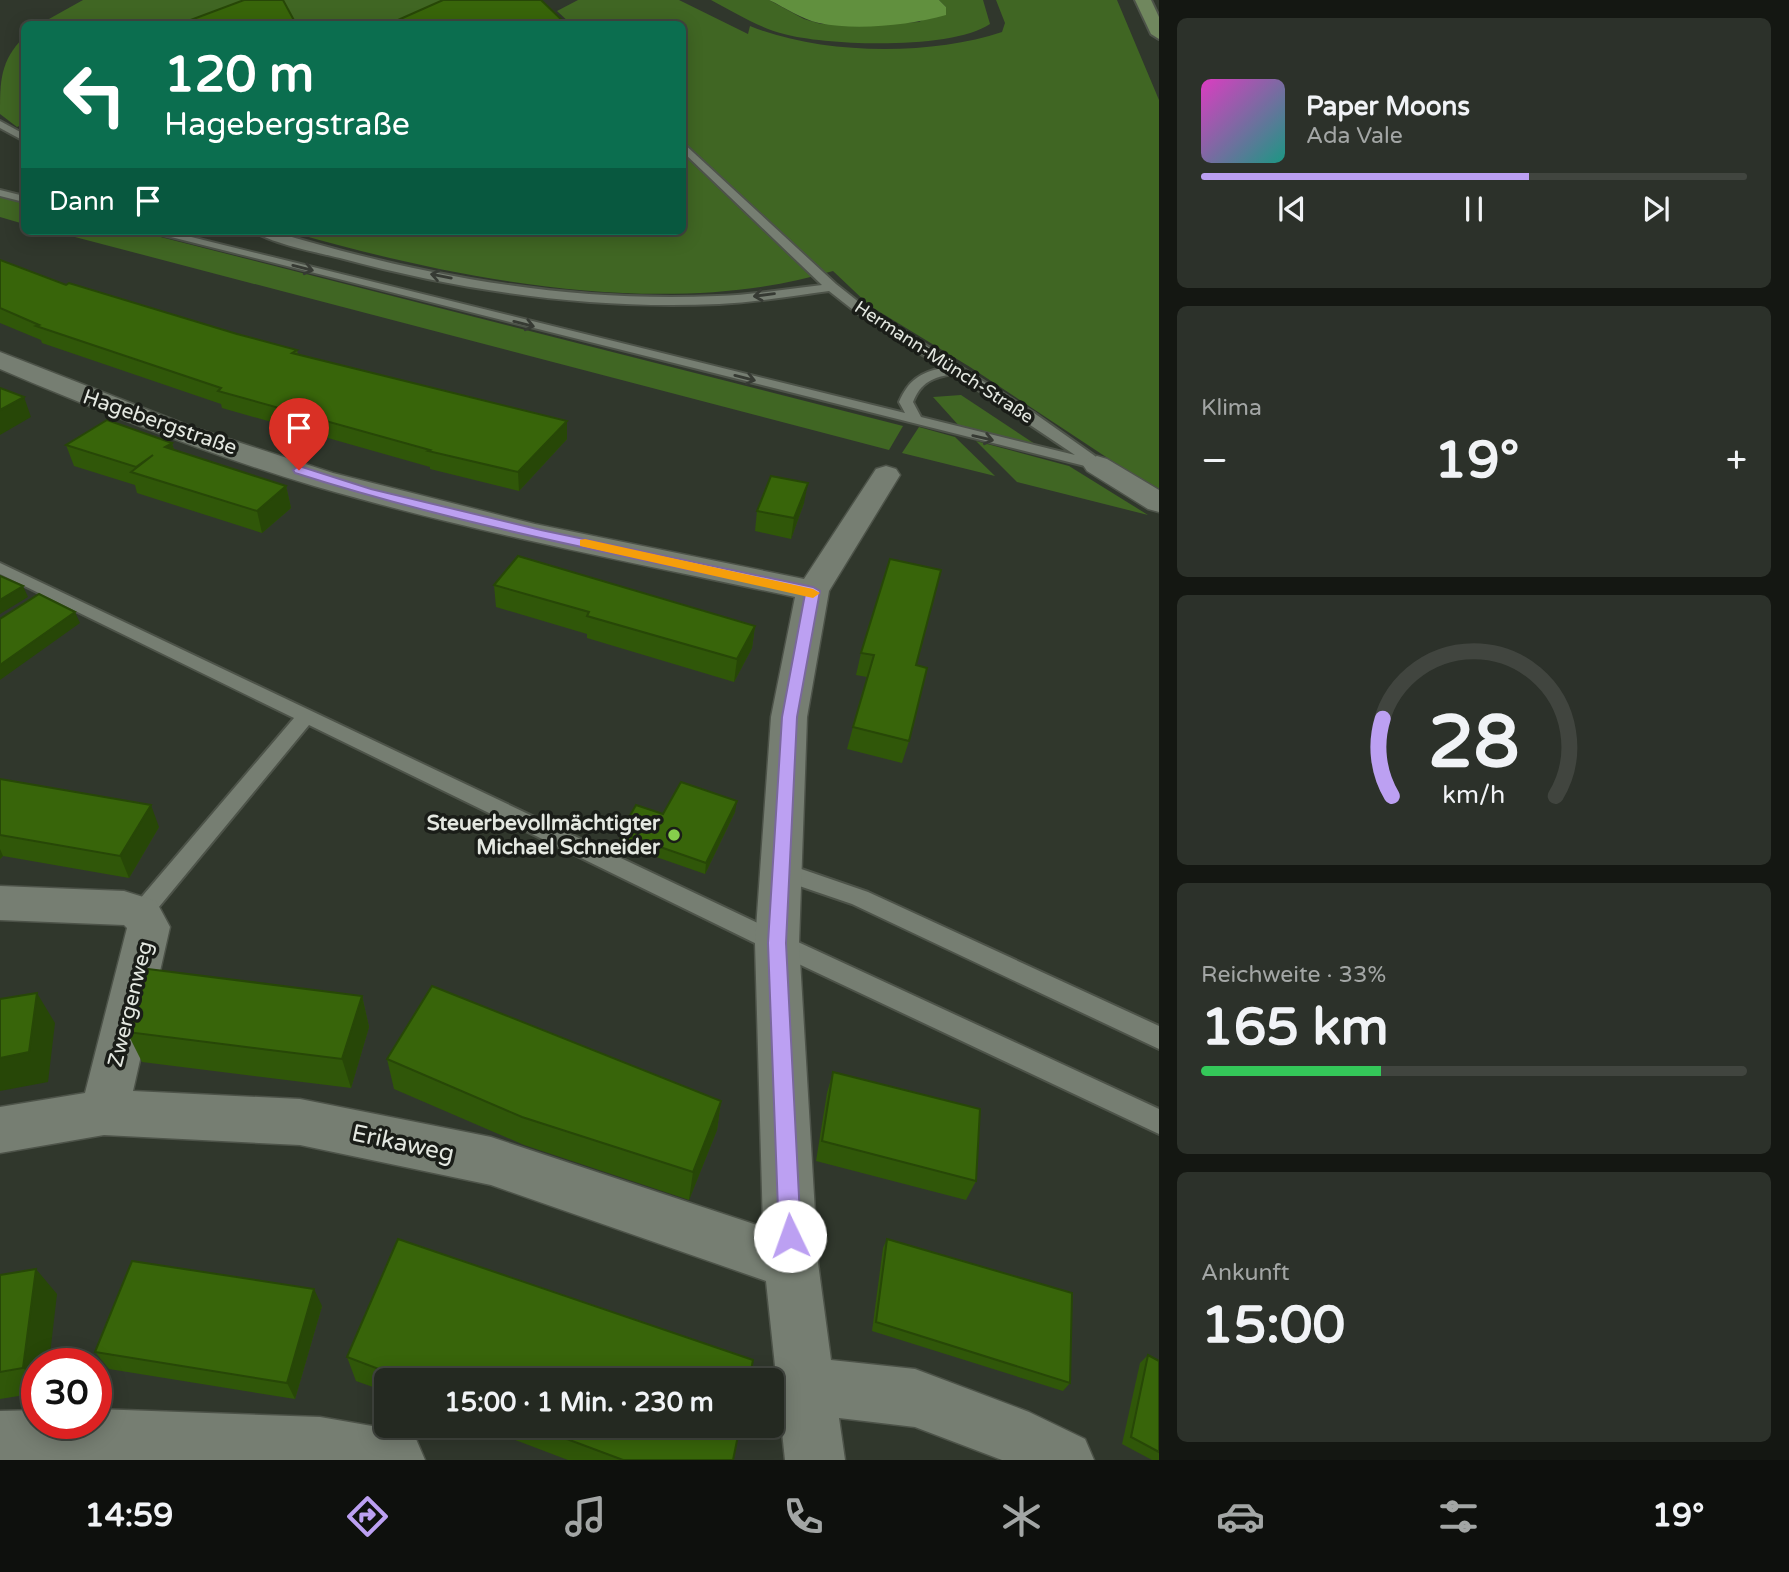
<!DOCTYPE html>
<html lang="de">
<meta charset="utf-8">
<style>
body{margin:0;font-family:"Varela Round",sans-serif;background:#2c312a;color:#f1f3f6;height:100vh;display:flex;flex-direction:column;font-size:26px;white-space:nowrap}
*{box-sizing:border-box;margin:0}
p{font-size:23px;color:#a3a6a5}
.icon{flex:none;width:38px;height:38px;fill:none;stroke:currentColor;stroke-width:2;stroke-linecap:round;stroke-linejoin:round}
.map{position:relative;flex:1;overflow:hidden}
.details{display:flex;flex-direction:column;gap:18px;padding:18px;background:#141712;width:630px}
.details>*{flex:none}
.hud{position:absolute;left:21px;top:21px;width:665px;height:214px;border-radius:10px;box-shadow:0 4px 18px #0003,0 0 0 2px #41453f;background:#0b6e4f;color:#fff;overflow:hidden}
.speed{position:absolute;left:21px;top:1348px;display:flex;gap:14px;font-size:35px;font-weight:700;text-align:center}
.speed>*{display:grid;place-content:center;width:91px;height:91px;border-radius:50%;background:#242921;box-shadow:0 4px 18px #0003,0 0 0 2px #41453f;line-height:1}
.speed .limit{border:10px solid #d22;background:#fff;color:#111}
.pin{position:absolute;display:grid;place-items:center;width:60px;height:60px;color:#fff;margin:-72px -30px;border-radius:50% 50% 50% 0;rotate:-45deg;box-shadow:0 0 7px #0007}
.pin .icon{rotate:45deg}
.me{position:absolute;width:77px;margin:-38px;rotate:357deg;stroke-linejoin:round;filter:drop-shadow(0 0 5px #0008)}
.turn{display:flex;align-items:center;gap:24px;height:147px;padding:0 28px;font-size:32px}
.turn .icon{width:91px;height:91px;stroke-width:2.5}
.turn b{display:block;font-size:49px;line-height:60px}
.then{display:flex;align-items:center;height:66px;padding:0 28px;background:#0003;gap:14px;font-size:26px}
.big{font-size:52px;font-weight:800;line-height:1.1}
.details .tile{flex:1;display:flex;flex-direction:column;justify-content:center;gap:10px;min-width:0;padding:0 24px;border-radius:10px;background:#2c312a}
.details .dial{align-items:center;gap:0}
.dial svg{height:182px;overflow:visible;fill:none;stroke:#41453f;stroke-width:7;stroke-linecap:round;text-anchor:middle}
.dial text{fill:#f1f3f6;stroke:none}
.song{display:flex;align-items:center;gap:21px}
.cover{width:84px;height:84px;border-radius:10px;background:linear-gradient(135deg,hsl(310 70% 55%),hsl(170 70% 35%))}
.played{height:7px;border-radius:4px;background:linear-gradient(90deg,#bca0f2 60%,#41453f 60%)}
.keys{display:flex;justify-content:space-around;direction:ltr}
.heat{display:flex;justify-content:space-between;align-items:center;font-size:38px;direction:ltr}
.charge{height:10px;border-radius:5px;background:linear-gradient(90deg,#34c759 33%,#41453f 0)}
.trip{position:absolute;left:374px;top:1368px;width:410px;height:70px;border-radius:10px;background:#242921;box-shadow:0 4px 18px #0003,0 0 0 2px #41453f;font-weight:800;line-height:70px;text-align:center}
.menu{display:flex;height:112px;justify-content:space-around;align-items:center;background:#0e100d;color:#a3a6a5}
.menu .icon{width:49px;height:49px}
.menu .active{color:#bca0f2}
.menu b{font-size:32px;color:#f1f3f6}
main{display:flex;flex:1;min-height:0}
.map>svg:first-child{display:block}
.green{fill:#406623}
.water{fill:#61903e}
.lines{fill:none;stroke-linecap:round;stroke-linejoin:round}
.service-casing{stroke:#4d5349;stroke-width:4}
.minor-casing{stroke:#4d5349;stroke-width:3}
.secondary-casing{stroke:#4d5349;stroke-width:4}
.service{fill:#767e72;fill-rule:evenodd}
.minor{fill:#767e72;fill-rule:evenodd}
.secondary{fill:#70875e;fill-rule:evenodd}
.wall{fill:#305709}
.shaded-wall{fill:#274707}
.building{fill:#38650a;stroke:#274707;stroke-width:2}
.oneway{stroke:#363a33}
.route{fill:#bca0f2;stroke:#7a689d;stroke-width:2}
.slow{fill:#f59e0b}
.poi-dot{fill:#86cf4c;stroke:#1a1d18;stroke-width:2.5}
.labels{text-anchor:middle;stroke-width:7;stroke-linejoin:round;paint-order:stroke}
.far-street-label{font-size:18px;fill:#e4e8e1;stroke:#1a1d18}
.street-label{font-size:21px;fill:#e4e8e1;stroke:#1a1d18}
.poi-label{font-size:21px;font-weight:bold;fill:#e4e8e1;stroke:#1a1d18;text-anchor:end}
.near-street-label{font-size:24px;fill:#e4e8e1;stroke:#1a1d18}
</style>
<main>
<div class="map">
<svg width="1159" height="1460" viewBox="0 0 1159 1460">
<rect width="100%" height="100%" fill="#30372c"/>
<!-- green -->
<g class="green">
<path d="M 83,0 L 485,0 L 434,24 L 40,24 Z"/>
<path d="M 578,0 L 679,0 L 748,34 L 750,26 C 821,55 930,56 1002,32 L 1005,23 L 996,0 L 1117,0 L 1159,100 L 1159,492 L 970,367 L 870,306 L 833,271 C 667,321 460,280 298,234 L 302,231 L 682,231 L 682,24 L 571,24 L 557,11 Z"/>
<path d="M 711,0 L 769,0 L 804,19 L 821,24 L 859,25 L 919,22 L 946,7 L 939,0 L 983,0 L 990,24 C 952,50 828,46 784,34 C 757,27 734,12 711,0 Z"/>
<path d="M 24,37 L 24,124 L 17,127 L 0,114 C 0,81 0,61 24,37 Z"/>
<path d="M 0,196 L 24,202 L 24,224 L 0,217 Z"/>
<path d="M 52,231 L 137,231 L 903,426 L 889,450 Z"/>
<path d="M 961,395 L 1038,446 L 961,428 L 933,397 Z"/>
<path d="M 919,427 L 955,437 L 995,476 L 902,453 Z"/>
<path d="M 976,441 L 1069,466 L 1148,515 L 1017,482 Z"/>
</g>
<!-- water -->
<path class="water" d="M 769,0 L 939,0 L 946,7 L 946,15 C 910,25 857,31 819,23 C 801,19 786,8 769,0 Z"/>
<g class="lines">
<!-- service casing -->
<g class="service-casing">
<g id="service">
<path d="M 0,121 L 24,134 L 24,141 L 0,128 Z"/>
<path d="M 682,142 L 836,284 L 865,307 L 1034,413 L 1095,456 L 1096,460 L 1104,465 L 1102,468 L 1097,469 L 147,231 L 167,231 L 905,413 L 899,402 C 908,381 920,372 943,368 L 857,313 L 829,291 C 793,296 756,302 719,304 C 591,310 462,291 340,258 C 319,253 269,243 254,231 L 272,231 C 416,275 566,303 717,296 C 752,295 787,289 822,285 L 682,151 ZM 954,374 L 1075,455 L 921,417 L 913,402 C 921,382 933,377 954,374 Z"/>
<path d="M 0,190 L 24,196 L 24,202 L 0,196 Z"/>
<path d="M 0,563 L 785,936 L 1159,1109 L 1159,1134 L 769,950 L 309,725 L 149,919 L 141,922 L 133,919 L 130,913 L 133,907 L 294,718 L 0,574 Z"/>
<path d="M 781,862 L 868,892 L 1159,1026 L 1159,1049 L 852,904 L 773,877 L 770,871 L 773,865 Z"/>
</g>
</g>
<!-- minor casing -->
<g class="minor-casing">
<g id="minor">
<path d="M 0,352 L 192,427 L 333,473 L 535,524 L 804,579 L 876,469 L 886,466 L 896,469 L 900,475 L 829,591 L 807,717 L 799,943 L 818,1263 L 831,1360 L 915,1369 L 1029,1412 L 1085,1439 L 1094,1460 L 1002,1460 L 915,1427 L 839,1418 L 845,1460 L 785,1460 L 766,1281 L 491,1185 L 300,1145 L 104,1135 L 0,1153 L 0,1107 L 85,1093 L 127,928 L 124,925 L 0,920 L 0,886 L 124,891 L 156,901 L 170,927 L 133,1091 L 300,1099 L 491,1137 L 763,1227 L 755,943 L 771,717 L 795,597 C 634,563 472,532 314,486 C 207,454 103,413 0,369 Z"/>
<path d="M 1097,456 L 1107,459 L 1159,490 L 1159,512 L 1148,509 L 1087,471 L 1083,465 L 1087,459 Z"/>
<path d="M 96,1409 L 320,1417 L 395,1430 L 416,1439 L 425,1460 L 0,1460 L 0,1411 L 37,1410 L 37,1423 L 96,1423 Z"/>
</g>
</g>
<!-- secondary casing -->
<g class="secondary-casing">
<path id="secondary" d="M 1135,0 L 1151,0 L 1159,17 L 1159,39 L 1151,34 Z"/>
</g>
<!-- service -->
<use href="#service" class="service"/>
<!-- minor -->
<use href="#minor" class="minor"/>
<!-- secondary -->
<use href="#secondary" class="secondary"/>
</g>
<!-- wall -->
<g class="wall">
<path d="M 0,260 L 66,285 L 237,334 L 297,350 L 298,355 L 567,421 L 567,439 L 519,491 L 430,469 L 430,467 L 222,408 L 221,404 L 42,343 L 41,340 L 0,323 Z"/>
<path d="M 172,443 L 174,450 L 286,486 L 291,508 L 262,533 L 137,493 L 135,485 L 74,466 L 66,445 Z"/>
<path d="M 804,503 L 791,539 L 755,531 L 757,511 Z"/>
<path d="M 494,585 L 755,626 L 752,648 L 734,682 L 587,638 L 587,634 L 496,607 Z"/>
<path d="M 861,653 L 916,665 L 909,741 L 902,763 L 847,749 L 853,727 L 867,677 L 856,675 Z"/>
<path d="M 0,779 L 159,827 L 129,878 L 3,856 L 0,859 Z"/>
<path d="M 735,812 L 705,874 L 619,844 L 620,833 L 663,814 Z"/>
<path d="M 362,996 L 369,1027 L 351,1088 L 142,1062 L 127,1032 Z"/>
<path d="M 387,1059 L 721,1101 L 717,1130 L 689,1200 L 524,1145 L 394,1089 Z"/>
<path d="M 833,1072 L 976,1181 L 966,1200 L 816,1161 L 827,1093 Z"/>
<path d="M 887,1239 L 1070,1383 L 1063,1391 L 872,1331 L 883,1248 Z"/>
<path d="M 0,1275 L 57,1294 L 37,1363 L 37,1393 L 0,1399 Z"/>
<path d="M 322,1306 L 295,1399 L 109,1369 L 95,1352 Z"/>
<path d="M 1148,1355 L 1159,1361 L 1159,1460 L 1152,1460 L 1122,1444 L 1140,1363 Z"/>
<path d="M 347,1357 L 749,1381 L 387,1381 L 387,1392 L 356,1381 Z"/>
<path d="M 478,1426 L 740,1426 L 733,1460 L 568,1460 Z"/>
</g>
<!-- shaded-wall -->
<g class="shaded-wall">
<path d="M 24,397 L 31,417 L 0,435 L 0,410 Z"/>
<path d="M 567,421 L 567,439 L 519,491 L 518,472 Z"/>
<path d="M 172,443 L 178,464 L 165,447 Z"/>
<path d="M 808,483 L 804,503 L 791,539 L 794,518 Z"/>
<path d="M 286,486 L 291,508 L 262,533 L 257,511 Z"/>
<path d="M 23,586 L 28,597 L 0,614 L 0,600 Z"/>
<path d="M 75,612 L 80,623 L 0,680 L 0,665 Z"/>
<path d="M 755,626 L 752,648 L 734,682 L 737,659 Z"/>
<path d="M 737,801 L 735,812 L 705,874 L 706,863 Z"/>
<path d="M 151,805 L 159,827 L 129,878 L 120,856 Z"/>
<path d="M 0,849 L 3,856 L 0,859 Z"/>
<path d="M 37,993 L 55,1023 L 48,1082 L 0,1091 L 0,1058 Z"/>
<path d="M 362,996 L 369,1027 L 351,1088 L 342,1059 Z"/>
<path d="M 721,1101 L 717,1130 L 689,1200 L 693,1172 Z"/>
<path d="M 36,1269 L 57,1294 L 49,1363 L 37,1363 L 37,1382 L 23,1368 Z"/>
<path d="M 314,1289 L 322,1306 L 295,1399 L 287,1383 Z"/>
</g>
<!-- building -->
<g class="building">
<path d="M 244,0 L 283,0 L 296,24 L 180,24 Z"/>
<path d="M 443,0 L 541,0 L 566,24 L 389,24 Z"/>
<path d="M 0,260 L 66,285 L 69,283 L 237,334 L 297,350 L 292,353 L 567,421 L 518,472 L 428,451 L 430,450 L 218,391 L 221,388 L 36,326 L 39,325 L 0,308 Z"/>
<path d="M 0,388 L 24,397 L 0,410 Z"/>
<path d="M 107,420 L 172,443 L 165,447 L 286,486 L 257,511 L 131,472 L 153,455 L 136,467 L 66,445 Z"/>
<path d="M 771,476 L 808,483 L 794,518 L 757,511 Z"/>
<path d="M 518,556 L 755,626 L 737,659 L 587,616 L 589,612 L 494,585 Z"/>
<path d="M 890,559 L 941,570 L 916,665 L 927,668 L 909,741 L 853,727 L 874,655 L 861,653 Z"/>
<path d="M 0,576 L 23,586 L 0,600 Z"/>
<path d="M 39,594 L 75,612 L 0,665 L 0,619 Z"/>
<path d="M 0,779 L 151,805 L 120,856 L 0,835 Z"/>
<path d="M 681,782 L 737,801 L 706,863 L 620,833 L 636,805 L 663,814 Z"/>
<path d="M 148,969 L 362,996 L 342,1059 L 127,1032 L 136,996 Z"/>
<path d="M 432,986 L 721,1101 L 693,1172 L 522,1117 L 387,1059 Z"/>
<path d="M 37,993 L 29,1052 L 0,1058 L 0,999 Z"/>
<path d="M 833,1072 L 980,1109 L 976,1181 L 822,1141 Z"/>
<path d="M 398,1239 L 753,1360 L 749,1381 L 410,1381 L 347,1357 Z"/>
<path d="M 887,1239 L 1072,1293 L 1070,1383 L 876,1322 Z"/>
<path d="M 132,1261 L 314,1289 L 287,1383 L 95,1352 Z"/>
<path d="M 36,1269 L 23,1368 L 0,1372 L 0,1275 Z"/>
<path d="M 1148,1355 L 1159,1361 L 1159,1452 L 1131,1437 Z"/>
<path d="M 532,1426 L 740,1426 L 733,1460 L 623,1460 Z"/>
</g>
<!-- one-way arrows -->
<defs><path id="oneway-shaft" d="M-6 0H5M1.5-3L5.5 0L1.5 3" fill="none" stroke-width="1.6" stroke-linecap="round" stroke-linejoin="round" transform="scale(1.75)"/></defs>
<g class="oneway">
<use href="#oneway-shaft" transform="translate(303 268) rotate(14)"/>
<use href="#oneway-shaft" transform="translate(441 276) rotate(-169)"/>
<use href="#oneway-shaft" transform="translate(764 295) rotate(173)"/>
<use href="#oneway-shaft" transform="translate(524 324) rotate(14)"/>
<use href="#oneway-shaft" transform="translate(745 378) rotate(14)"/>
<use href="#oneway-shaft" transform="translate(983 438) rotate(13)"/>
</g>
<!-- route -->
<path class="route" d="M 299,466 L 371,489 L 541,530 L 813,587 L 820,591 L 797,717 L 786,943 L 801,1236 L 798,1244 L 790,1247 L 782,1244 L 779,1236 L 768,943 L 782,717 L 805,594 C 635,558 461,526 295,473 L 293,470 Z"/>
<!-- slow -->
<path class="slow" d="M 585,539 L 813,589 L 820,593 L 813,598 L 580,546 L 580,540 Z"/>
<!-- markers -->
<circle class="poi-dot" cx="674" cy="835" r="7"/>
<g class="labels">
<!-- far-street labels -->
<g class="far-street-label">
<text transform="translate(944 362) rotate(33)" y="6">Hermann-Münch-Straße</text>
</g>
<!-- street labels -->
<g class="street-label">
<text transform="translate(160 422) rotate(19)" y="7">Hagebergstraße</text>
<text transform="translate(130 1004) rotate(-76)" y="7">Zwergenweg</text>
</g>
<!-- poi labels -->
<g class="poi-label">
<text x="660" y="830">Steuerbevollmächtigter<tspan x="660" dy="24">Michael Schneider</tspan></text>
</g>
<!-- near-street labels -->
<g class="near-street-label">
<text transform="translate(403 1143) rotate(12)" y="8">Erikaweg</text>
</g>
</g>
</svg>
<div class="speed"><div class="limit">30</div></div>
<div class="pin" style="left:299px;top:470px;background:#d93025"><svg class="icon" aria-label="arrive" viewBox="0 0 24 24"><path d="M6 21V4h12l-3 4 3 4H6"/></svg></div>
<svg class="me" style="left:790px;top:1236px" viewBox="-20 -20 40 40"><circle r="19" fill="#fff"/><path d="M0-13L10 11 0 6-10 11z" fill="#bca0f2"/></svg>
<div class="trip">15:00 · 1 Min. · 230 m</div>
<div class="hud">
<div class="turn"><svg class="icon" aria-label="left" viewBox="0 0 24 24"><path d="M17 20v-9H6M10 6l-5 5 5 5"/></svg><div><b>120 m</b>Hagebergstraße</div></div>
<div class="then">Dann<svg class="icon" aria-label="arrive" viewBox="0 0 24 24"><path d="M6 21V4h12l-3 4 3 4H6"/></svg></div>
</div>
</div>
<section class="details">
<div class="tile">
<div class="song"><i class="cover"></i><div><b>Paper Moons</b><p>Ada Vale</p></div></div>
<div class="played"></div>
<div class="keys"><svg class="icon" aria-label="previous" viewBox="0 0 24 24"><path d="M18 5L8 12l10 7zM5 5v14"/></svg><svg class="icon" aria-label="pause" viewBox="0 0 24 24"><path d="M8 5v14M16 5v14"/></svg><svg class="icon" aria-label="next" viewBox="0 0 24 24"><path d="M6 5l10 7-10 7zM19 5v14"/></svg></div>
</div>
<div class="tile"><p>Klima</p>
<div class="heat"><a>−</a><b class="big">19°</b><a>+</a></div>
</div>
<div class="tile dial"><svg viewBox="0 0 100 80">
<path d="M14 69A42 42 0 1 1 86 69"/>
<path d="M14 69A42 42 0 0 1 10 35" stroke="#bca0f2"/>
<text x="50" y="56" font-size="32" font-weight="700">28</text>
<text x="50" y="72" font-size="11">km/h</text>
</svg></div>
<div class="tile"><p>Reichweite · 33%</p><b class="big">165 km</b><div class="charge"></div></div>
<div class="tile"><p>Ankunft</p><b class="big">15:00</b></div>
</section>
</main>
<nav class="menu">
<b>14:59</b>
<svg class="icon active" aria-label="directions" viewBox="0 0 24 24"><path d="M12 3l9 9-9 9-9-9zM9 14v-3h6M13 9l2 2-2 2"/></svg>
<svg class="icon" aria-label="music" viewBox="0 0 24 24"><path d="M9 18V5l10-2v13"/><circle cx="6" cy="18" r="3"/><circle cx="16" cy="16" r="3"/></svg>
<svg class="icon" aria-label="phone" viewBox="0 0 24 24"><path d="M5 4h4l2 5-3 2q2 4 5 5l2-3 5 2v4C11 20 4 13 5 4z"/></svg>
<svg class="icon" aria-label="climate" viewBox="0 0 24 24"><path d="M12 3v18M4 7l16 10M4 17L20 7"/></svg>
<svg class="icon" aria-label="car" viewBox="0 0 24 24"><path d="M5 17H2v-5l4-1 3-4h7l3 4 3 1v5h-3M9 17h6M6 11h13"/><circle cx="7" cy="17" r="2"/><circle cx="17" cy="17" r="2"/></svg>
<svg class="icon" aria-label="filters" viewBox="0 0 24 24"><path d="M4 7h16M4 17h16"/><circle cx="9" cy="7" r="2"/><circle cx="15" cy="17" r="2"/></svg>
<b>19°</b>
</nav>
